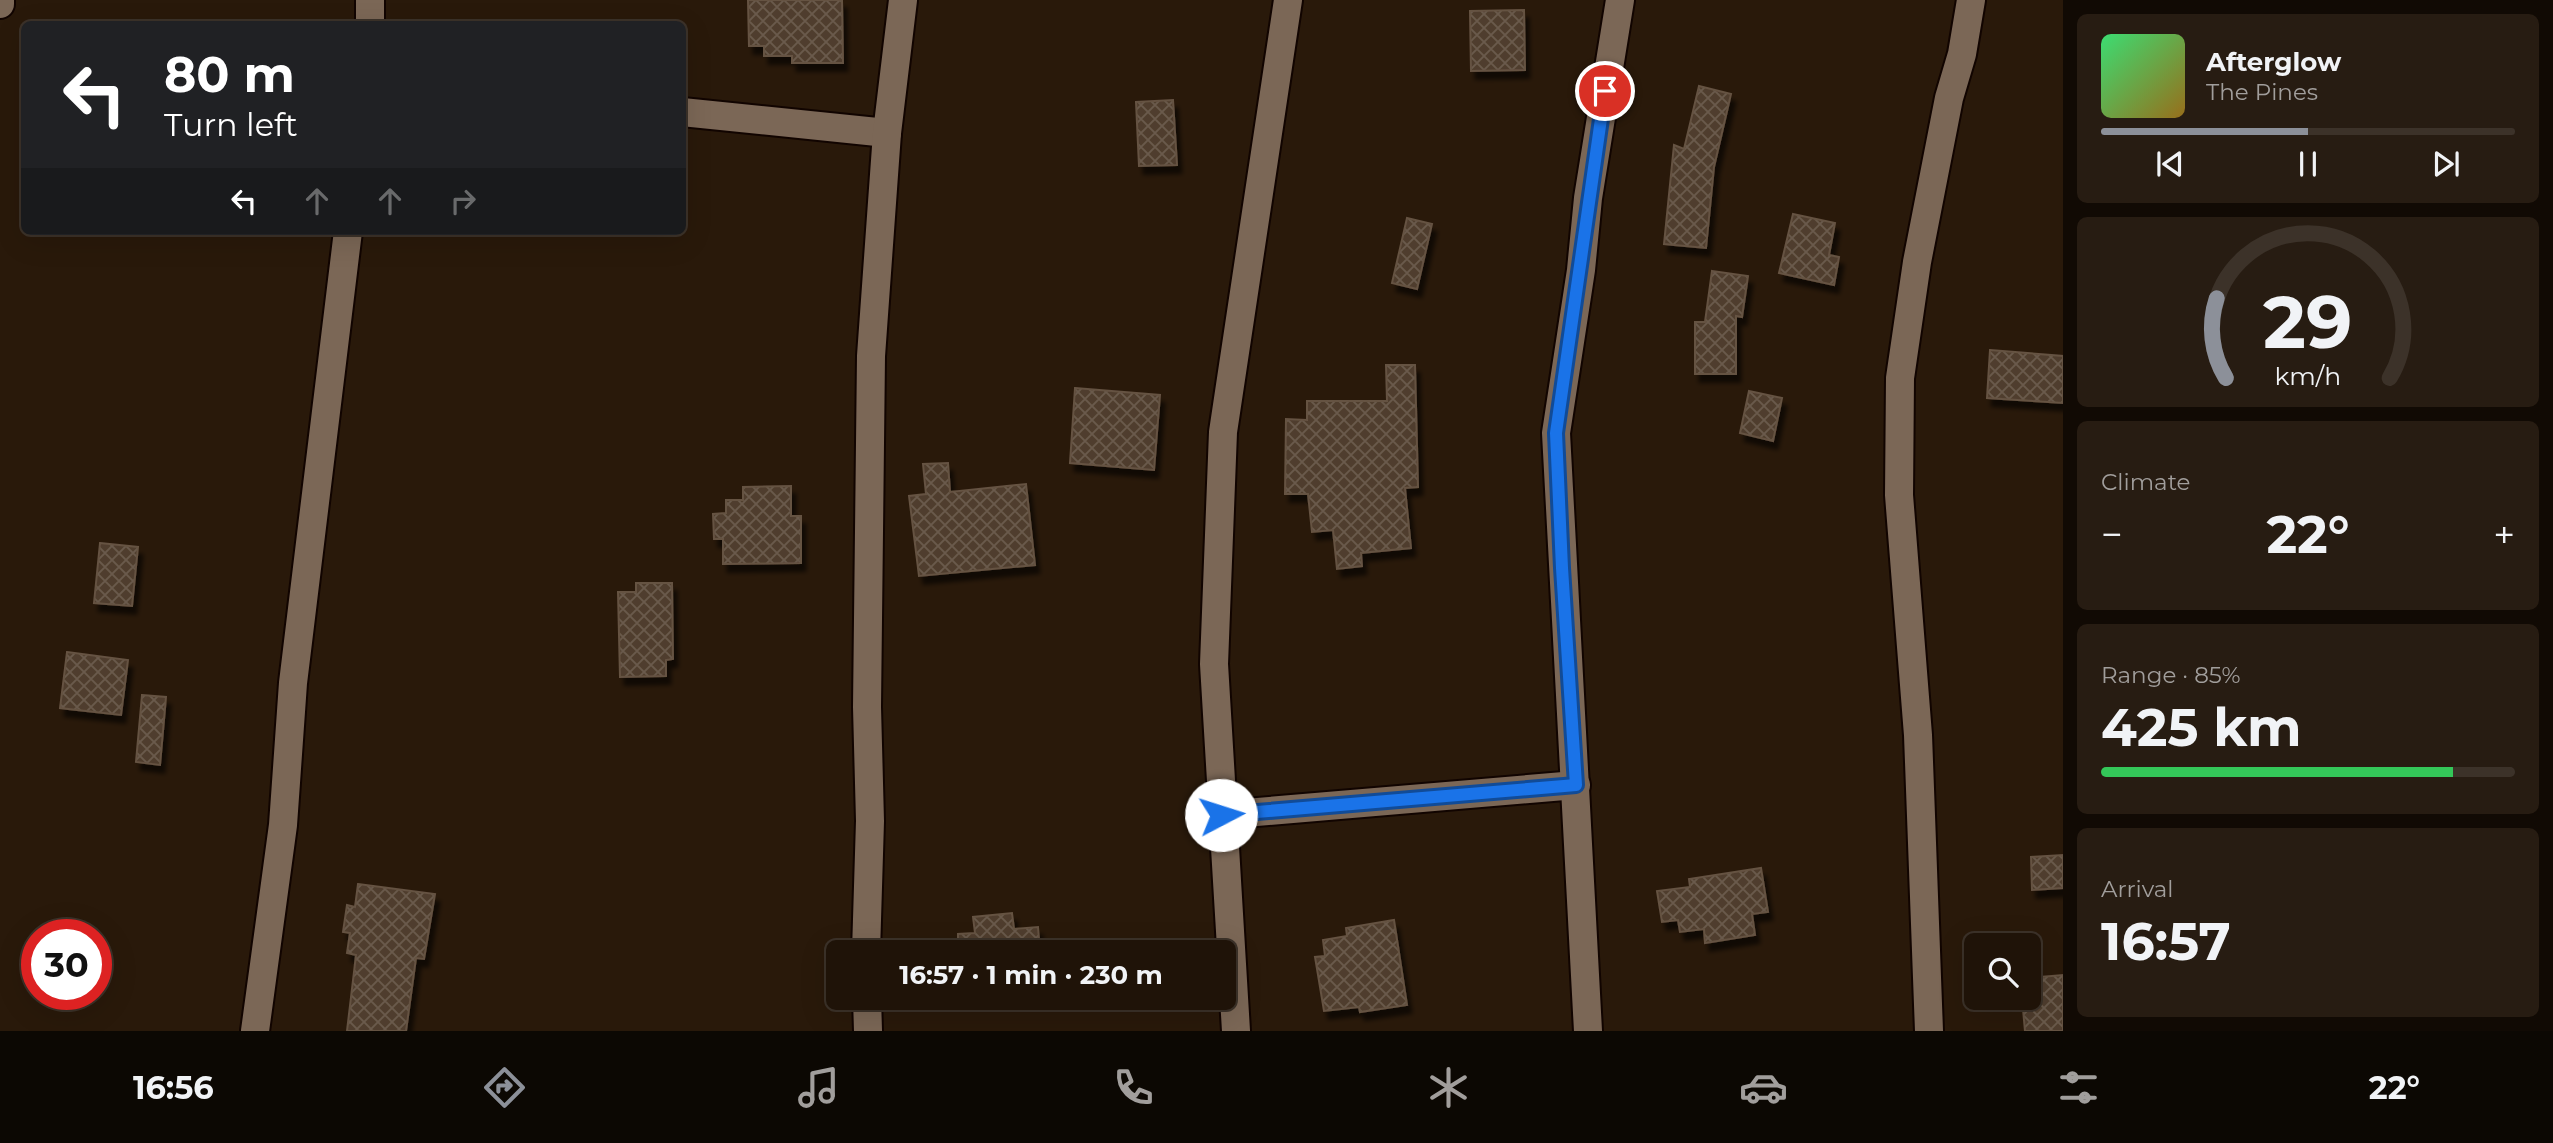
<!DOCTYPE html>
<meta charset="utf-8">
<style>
body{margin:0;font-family:Montserrat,sans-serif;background:#271c12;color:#f1f3f6;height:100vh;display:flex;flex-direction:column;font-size:26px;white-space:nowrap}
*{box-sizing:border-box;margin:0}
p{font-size:23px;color:#a19e9c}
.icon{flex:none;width:38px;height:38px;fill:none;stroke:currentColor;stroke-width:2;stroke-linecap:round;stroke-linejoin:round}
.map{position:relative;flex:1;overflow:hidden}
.drawer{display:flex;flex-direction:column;gap:14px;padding:14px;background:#110a04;width:490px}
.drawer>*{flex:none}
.guide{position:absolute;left:21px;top:21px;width:665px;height:214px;border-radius:10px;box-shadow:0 7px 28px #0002,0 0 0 2px #3c3229;background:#202124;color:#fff;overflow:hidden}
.controls{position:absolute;left:1964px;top:933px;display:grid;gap:14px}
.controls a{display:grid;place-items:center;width:77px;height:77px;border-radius:10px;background:#1f1308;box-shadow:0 7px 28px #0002,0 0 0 2px #3c3229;font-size:35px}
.speed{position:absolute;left:21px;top:919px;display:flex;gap:14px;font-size:35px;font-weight:700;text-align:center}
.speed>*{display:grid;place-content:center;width:91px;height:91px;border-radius:50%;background:#1f1308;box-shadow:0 7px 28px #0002,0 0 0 2px #3c3229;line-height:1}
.speed .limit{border:10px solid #d22;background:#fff;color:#111}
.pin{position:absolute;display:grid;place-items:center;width:60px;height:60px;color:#fff;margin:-30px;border:4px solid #fff;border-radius:50%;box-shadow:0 2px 7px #0007}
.me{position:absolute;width:77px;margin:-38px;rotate:85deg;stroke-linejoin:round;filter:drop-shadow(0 0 5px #0008)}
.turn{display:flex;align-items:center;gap:24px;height:147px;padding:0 28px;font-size:32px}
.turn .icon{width:91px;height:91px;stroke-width:2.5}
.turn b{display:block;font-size:49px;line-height:60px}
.lanes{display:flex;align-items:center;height:66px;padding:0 28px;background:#0003;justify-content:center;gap:35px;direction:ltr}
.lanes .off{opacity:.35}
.big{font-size:52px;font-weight:700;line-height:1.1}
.drawer .card{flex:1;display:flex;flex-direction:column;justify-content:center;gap:10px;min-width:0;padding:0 24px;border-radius:10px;background:#271c12}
.drawer .dial{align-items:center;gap:0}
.dial svg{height:182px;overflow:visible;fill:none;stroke:#3c3229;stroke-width:7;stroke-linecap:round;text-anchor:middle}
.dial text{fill:#f1f3f6;stroke:none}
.song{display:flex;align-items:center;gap:21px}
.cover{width:84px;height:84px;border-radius:10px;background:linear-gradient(135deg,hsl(140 70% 55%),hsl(40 70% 35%))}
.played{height:7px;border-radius:4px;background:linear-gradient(90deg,#8c9099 50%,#3c3229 50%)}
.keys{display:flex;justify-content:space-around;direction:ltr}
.heat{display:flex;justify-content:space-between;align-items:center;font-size:38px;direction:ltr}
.charge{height:10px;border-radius:5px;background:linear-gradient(90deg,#34c759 85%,#3c3229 0)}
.trip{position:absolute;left:826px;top:940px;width:410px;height:70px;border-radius:10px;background:#1f1308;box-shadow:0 7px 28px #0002,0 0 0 2px #3c3229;font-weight:700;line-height:70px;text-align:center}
.menu{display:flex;height:112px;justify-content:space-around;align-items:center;background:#0c0803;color:#a19e9c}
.menu .icon{width:49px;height:49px}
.menu .selected{color:#8c9099}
.menu b{font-size:32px;color:#f1f3f6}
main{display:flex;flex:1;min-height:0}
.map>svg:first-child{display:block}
.building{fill:url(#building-cross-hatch);stroke:#655242;stroke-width:2;filter:url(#shadow)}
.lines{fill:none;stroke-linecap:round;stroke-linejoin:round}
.minor-casing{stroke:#110400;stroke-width:32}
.minor{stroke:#7b6756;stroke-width:28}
.route-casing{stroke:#114b97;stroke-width:18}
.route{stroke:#1a73e8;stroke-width:12}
</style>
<main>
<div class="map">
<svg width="2063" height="1031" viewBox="0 0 2063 1031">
<defs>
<pattern id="building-cross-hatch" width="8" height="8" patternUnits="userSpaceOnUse" patternTransform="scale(1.75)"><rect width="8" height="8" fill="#503e2e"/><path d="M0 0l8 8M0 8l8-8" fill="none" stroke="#6a5a4c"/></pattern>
<filter id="shadow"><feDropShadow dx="4.5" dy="8" stdDeviation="2" flood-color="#0009"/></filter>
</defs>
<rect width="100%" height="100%" fill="#29190a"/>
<!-- building -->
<g class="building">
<path d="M 748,0 L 842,0 L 843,63 L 792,63 L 792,56 L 764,56 L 764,46 L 749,46 Z"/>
<path d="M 1524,10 L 1525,70 L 1471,71 L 1470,11 Z"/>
<path d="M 1699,86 L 1731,94 L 1714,167 L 1706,248 L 1664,244 L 1674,145 L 1684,149 Z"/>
<path d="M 1173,100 L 1177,165 L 1139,166 L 1136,102 Z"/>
<path d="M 1793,214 L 1835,223 L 1829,255 L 1839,257 L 1834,285 L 1779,273 Z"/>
<path d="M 1407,218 L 1432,224 L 1417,289 L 1392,283 Z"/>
<path d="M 1712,271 L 1748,276 L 1742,317 L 1736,316 L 1736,374 L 1695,374 L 1695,322 L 1705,322 Z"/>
<path d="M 1990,350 L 2063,356 L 2063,403 L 1987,398 Z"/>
<path d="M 1386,365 L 1415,365 L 1418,487 L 1405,488 L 1411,548 L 1361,553 L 1362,566 L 1337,569 L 1333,530 L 1312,532 L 1308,494 L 1285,494 L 1286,419 L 1307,420 L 1307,401 L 1387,401 Z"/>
<path d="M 1075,388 L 1160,395 L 1154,470 L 1070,463 Z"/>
<path d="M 1749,391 L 1782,398 L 1773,441 L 1740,433 Z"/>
<path d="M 948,463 L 950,492 L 1026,484 L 1035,565 L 919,576 L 909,496 L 926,494 L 923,464 Z"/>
<path d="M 791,486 L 791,516 L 801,516 L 801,563 L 723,564 L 723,539 L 714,539 L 713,514 L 726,513 L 726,500 L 743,500 L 743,487 Z"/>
<path d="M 100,543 L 138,547 L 132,606 L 94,603 Z"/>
<path d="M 636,583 L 672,583 L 673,659 L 666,660 L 666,676 L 620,677 L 618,592 L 636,592 Z"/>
<path d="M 67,652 L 128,660 L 121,715 L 60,708 Z"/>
<path d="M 142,695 L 166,697 L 160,765 L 136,762 Z"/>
<path d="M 2063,855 L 2063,888 L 2032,890 L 2031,857 Z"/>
<path d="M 1761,868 L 1768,912 L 1752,914 L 1755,935 L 1705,943 L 1704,929 L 1680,932 L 1678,920 L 1662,922 L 1657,891 L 1690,887 L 1689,879 Z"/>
<path d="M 358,884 L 435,894 L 424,959 L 416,958 L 406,1031 L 347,1031 L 356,955 L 347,953 L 350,933 L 343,932 L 347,905 L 355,907 Z"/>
<path d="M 1012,913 L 1014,929 L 1038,927 L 1040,952 L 958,952 L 958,934 L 975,933 L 973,917 Z"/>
<path d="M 1394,920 L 1407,1005 L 1360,1012 L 1359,1007 L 1324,1011 L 1315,957 L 1325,956 L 1323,940 L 1347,936 L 1346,928 Z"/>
<path d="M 2063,975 L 2063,1031 L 2025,1031 L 2022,998 L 2028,998 L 2028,978 Z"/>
</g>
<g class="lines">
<!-- minor casing -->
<g class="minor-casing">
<g id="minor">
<path d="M 370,0 L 370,24"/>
<path d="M 0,4 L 0,0"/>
<path d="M 682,112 L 887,133"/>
<path d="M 1221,815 L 1576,785"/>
<path d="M 866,952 L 870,821 L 867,707 L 871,356 L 887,133 L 903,0"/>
<path d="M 867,998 L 868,1031"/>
<path d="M 255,1031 L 283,825 L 293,683 L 348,231"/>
<path d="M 1236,1031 L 1214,664 L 1223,432 L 1288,0"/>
<path d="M 1588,1031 L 1556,433 L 1581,270 L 1588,198 L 1620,0"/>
<path d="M 1929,1031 L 1918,735 L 1899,495 L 1900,378 L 1917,262 L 1949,98 L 1962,54 L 1971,0"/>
</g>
</g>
<!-- minor -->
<use href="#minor" class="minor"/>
</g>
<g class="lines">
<!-- route casing -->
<g class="route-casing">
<path id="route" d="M 1221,815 L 1576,785 L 1562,568 L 1556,433 L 1605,91"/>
</g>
<!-- route -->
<use href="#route" class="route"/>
</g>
</svg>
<div class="controls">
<a><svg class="icon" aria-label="search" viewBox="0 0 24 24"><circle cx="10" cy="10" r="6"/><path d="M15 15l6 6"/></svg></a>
</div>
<div class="speed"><div class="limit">30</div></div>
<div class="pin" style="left:1605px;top:91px;background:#d93025"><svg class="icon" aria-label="arrive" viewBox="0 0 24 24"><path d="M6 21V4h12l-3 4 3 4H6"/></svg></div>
<svg class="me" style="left:1221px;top:815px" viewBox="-20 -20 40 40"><circle r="19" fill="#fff"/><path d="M0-13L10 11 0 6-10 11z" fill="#1a73e8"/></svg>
<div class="trip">16:57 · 1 min · 230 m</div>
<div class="guide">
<div class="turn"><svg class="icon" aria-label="left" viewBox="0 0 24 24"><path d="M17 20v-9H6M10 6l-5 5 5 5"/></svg><div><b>80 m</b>Turn left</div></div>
<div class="lanes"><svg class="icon" aria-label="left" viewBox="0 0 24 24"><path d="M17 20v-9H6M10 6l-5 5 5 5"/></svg><svg class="icon off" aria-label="ahead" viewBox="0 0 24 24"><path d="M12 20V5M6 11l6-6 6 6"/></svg><svg class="icon off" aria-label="ahead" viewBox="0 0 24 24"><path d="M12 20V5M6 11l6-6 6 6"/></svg><svg class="icon off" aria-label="right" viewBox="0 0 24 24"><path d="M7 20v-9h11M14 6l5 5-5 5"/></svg></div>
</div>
</div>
<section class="drawer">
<div class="card">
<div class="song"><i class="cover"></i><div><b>Afterglow</b><p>The Pines</p></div></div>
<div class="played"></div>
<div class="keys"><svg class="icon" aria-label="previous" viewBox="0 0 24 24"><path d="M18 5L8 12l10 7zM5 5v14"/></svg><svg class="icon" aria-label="pause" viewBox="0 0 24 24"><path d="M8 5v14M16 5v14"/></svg><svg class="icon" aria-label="next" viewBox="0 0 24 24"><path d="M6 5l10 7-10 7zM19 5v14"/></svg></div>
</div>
<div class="card dial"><svg viewBox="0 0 100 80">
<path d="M14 69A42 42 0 1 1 86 69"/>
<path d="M14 69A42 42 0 0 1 10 34" stroke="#8c9099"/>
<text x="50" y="56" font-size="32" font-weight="700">29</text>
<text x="50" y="72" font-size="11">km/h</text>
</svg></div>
<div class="card"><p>Climate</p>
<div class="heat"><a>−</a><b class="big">22°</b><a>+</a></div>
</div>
<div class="card"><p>Range · 85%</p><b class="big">425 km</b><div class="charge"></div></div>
<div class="card"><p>Arrival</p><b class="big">16:57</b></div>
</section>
</main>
<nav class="menu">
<b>16:56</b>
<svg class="icon selected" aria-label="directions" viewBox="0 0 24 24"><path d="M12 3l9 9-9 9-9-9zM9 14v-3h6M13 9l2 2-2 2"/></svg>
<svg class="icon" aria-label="music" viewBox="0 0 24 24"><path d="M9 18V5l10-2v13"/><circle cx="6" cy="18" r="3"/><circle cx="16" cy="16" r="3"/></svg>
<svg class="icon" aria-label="phone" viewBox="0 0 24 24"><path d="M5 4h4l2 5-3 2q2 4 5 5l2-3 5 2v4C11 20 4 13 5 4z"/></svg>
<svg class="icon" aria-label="climate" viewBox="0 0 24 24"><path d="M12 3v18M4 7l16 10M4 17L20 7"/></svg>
<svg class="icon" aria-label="car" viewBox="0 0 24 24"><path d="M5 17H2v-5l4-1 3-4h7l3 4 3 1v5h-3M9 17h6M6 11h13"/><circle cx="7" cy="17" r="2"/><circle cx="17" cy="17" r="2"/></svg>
<svg class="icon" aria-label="filters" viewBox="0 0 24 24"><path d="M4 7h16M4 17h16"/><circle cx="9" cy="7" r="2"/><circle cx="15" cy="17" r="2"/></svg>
<b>22°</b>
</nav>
